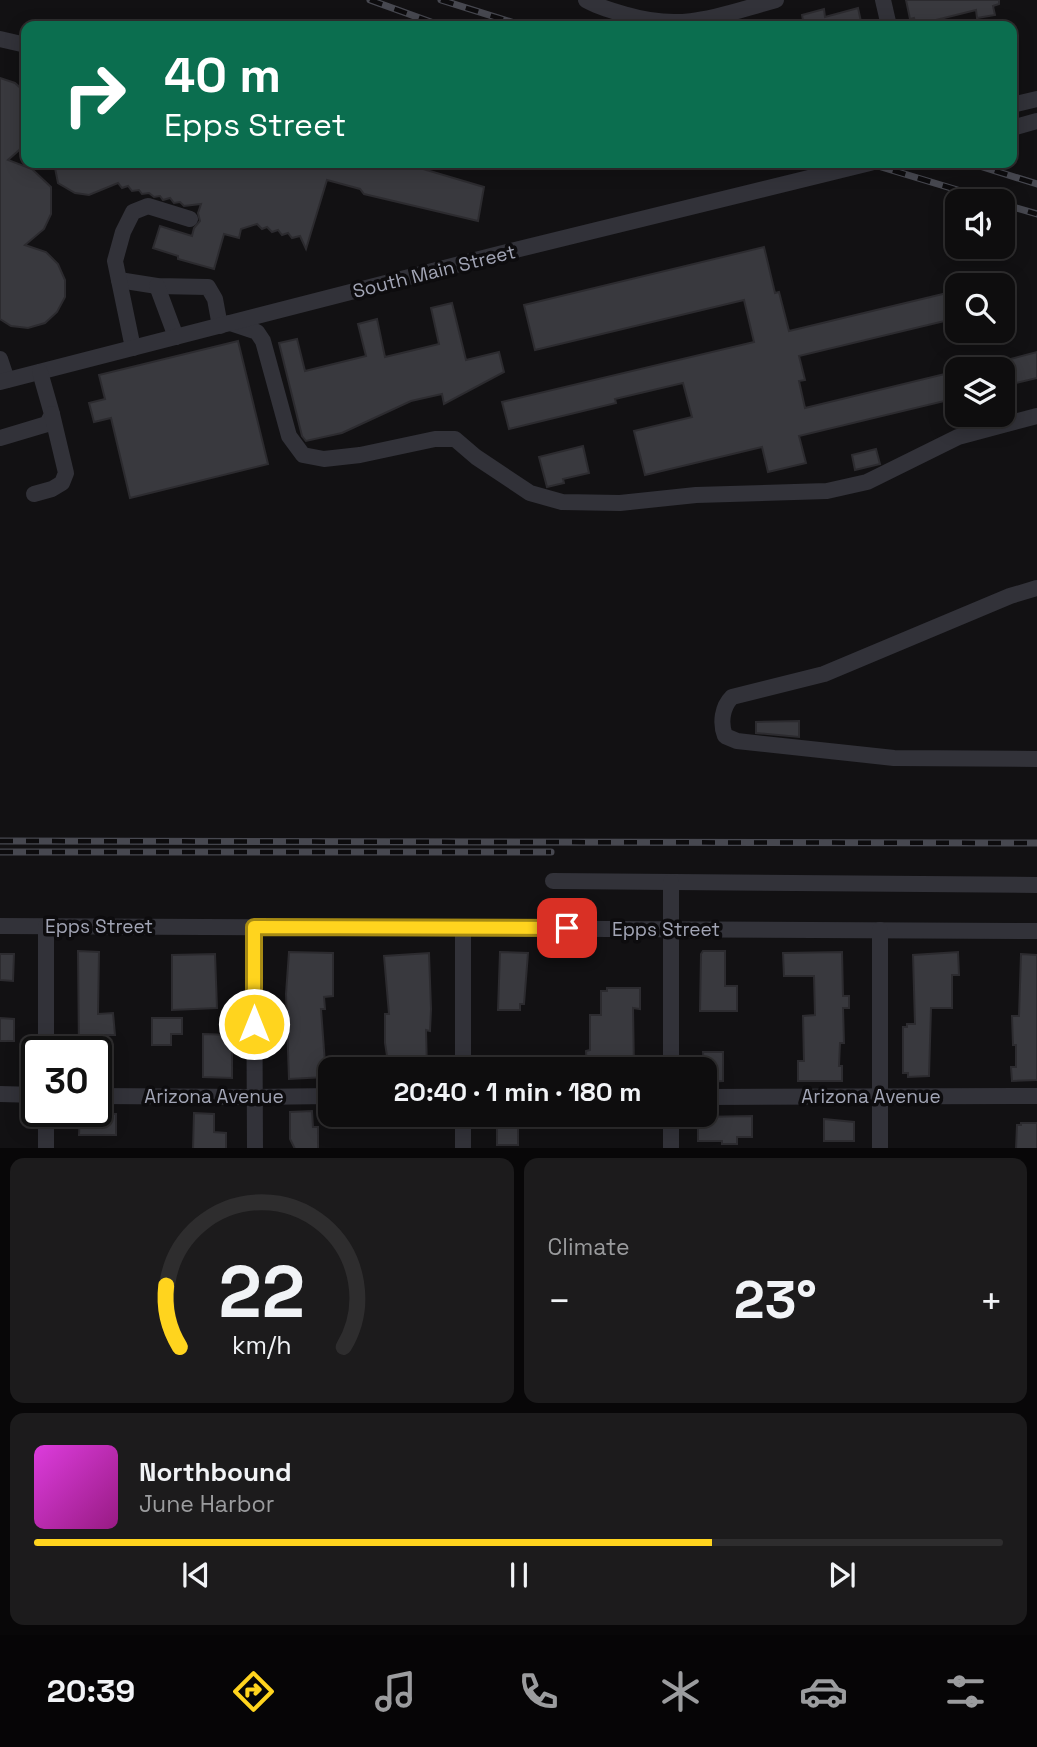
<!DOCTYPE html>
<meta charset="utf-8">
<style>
body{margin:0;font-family:"Space Grotesk",sans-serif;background:#1c1b1c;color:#f1f3f6;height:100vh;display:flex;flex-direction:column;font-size:26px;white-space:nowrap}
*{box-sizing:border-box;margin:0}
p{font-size:23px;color:#9b9c9e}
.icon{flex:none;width:38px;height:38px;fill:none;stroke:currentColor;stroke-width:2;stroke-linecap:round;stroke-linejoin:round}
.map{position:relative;height:1148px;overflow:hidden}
.drawer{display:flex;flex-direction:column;gap:10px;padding:10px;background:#080708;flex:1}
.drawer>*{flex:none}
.banner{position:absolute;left:21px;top:21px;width:996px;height:147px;border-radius:14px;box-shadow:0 4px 18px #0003,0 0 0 2px #2e2d2e;background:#0b6e4f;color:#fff;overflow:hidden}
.controls{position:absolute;left:945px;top:189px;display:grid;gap:14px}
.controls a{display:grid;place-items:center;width:70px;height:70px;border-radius:14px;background:#0e0d0e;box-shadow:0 4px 18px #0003,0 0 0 2px #2e2d2e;font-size:35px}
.speed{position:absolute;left:21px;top:1036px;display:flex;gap:14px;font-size:35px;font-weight:700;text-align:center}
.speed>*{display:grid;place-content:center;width:91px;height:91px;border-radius:50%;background:#0e0d0e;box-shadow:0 4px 18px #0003,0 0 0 2px #2e2d2e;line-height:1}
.speed .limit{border:4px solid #111;border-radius:10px;background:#fff;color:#111}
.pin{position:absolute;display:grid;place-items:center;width:60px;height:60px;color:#fff;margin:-30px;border-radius:14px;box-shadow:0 4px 10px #0006}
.me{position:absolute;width:77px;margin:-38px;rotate:0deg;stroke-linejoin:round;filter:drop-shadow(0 0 5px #0008)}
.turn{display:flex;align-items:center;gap:24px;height:147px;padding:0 28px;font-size:32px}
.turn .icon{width:91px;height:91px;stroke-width:2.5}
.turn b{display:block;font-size:49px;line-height:60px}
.big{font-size:52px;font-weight:700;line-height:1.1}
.drawer .card{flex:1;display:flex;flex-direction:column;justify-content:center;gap:10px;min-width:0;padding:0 24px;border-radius:14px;background:#1c1b1c}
.drawer .dial{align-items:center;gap:0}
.dial svg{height:182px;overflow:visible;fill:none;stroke:#2e2d2e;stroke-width:7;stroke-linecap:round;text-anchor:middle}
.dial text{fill:#f1f3f6;stroke:none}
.song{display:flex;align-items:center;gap:21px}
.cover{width:84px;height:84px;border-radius:10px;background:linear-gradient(135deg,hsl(300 70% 55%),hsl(310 70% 35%))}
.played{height:7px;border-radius:4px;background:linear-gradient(90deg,#ffd41e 70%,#2e2d2e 70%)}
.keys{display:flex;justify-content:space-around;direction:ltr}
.heat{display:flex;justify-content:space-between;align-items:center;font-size:38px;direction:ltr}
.drawer .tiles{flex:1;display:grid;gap:10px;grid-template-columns:1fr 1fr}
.card:last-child{grid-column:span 2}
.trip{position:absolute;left:318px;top:1057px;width:399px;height:70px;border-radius:14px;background:#0e0d0e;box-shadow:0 4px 18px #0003,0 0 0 2px #2e2d2e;font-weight:700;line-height:70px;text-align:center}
.tab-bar{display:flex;height:112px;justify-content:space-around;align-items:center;background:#060506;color:#9b9c9e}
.tab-bar .icon{width:49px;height:49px}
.tab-bar .active{color:#ffd41e}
.tab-bar b{font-size:32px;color:#f1f3f6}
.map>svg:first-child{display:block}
.building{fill:#39393e;stroke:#2c2b2f;stroke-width:2}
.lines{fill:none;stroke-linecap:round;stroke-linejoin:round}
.minor{stroke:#323239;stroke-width:16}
.rail-casing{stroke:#474850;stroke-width:7}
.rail{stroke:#0d0c0e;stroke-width:4.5;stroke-dasharray:13;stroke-linecap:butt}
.route-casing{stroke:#a68a14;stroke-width:18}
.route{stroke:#ffd41e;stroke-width:12}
.labels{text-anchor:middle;stroke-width:7;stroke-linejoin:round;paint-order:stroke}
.street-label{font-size:19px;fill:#a2a5b5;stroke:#0d0c0e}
</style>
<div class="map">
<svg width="1037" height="1149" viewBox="0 0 1037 1149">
<rect width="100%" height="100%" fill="#121113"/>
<!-- building -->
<g class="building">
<path d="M 906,0 L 999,0 L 999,4 L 993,6 L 995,15 L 977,18 L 976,10 L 932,21 L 933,26 L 916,26 L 914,18 L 910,19 Z"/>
<path d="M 858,8 L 862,26 L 804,26 L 802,15 L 824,9 L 825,17 Z"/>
<path d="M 0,78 L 15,83 L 26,93 L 26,144 L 8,160 L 32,169 L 51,187 L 51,214 L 44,229 L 25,245 L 46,252 L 58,264 L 65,280 L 65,297 L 57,312 L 45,323 L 28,328 L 11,326 L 0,319 Z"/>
<path d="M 54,163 L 403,163 L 484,187 L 478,221 L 364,194 L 360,189 L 327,180 L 306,249 L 300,236 L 292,238 L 288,233 L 282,235 L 278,230 L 272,232 L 267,227 L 262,229 L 257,224 L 241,229 L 239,238 L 224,234 L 214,269 L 178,259 L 178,256 L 153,248 L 160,226 L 192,236 L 194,228 L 200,221 L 198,213 L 201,204 L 184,206 L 180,202 L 174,203 L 170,198 L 163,200 L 160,196 L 154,197 L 149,193 L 142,194 L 139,190 L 132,191 L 128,186 L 122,188 L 118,183 L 89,195 L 75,193 L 58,183 Z"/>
<path d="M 764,247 L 775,293 L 779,292 L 789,331 L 947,293 L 953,319 L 799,356 L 805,380 L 799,381 L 805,408 L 957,371 L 957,398 L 799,436 L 806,463 L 768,472 L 762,447 L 645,475 L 634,431 L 692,417 L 683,383 L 615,399 L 616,403 L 509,429 L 502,402 L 754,342 L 744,300 L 535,350 L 524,305 Z"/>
<path d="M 452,303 L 466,360 L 499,352 L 504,372 L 444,404 L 442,394 L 411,401 L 342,433 L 306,441 L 302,436 L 279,343 L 297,339 L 305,371 L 366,356 L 358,324 L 377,319 L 385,357 L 439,344 L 431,308 Z"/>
<path d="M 238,341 L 268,464 L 130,498 L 111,418 L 94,422 L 89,403 L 105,399 L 99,375 Z"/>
<path d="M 1037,352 L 1037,378 L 1003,386 L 1003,361 Z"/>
<path d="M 583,446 L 589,473 L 563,479 L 564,483 L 547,487 L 539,457 Z"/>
<path d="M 876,449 L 880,464 L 855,470 L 852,455 Z"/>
<path d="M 799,721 L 799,737 L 756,733 L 756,722 Z"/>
<path d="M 78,951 L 99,952 L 98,1014 L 113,1013 L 115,1035 L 105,1035 L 109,1073 L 96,1074 L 96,1052 L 79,1052 Z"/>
<path d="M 703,951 L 725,951 L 725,986 L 737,986 L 737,1011 L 700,1011 L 701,954 Z"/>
<path d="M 289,952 L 333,953 L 333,996 L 324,997 L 325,1009 L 321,1009 L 326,1077 L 289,1079 L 286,994 Z"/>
<path d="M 500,952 L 528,953 L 524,1004 L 520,1004 L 520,1010 L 498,1010 Z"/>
<path d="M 842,952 L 843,996 L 849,996 L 849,1008 L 843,1008 L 844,1043 L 840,1043 L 839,1066 L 842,1066 L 842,1081 L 798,1081 L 798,1061 L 804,1061 L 803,1016 L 815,1015 L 814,976 L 784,976 L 783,953 Z"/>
<path d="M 958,952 L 959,975 L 952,975 L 952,1008 L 931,1008 L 929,1076 L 908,1077 L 908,1073 L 903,1073 L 903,1027 L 907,1027 L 907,1024 L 915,1024 L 913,955 Z"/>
<path d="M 429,953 L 431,1009 L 430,1031 L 426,1030 L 427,1069 L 389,1069 L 385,1043 L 385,1014 L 389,1014 L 384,956 Z"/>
<path d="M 0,954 L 14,954 L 13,981 L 0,980 Z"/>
<path d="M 215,954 L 217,1008 L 172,1010 L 172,955 Z"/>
<path d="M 1021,954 L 1037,955 L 1037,1080 L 1012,1081 L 1011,1067 L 1016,1067 L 1016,1045 L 1013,1045 L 1012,1016 L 1019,1016 Z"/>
<path d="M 607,988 L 640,988 L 640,1009 L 633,1008 L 634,1069 L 587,1069 L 586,1051 L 590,1050 L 590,1015 L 601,1015 L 601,991 L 607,991 Z"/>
<path d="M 0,1018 L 14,1019 L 14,1041 L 0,1041 Z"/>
<path d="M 152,1018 L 182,1018 L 182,1034 L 171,1034 L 171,1045 L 152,1045 Z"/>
<path d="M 203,1034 L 232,1035 L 232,1078 L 203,1077 Z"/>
<path d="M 703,1052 L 723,1052 L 723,1081 L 705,1082 Z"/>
<path d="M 102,1107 L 111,1107 L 112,1114 L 116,1114 L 116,1135 L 79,1135 L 80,1114 L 101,1115 Z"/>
<path d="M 312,1111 L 313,1127 L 318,1127 L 318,1149 L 295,1149 L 290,1139 L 290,1112 Z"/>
<path d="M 194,1113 L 214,1114 L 214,1132 L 226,1133 L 226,1149 L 193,1149 Z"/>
<path d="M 752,1116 L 752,1137 L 737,1137 L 737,1144 L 722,1144 L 722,1141 L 698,1141 L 698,1117 Z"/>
<path d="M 824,1119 L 854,1122 L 854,1141 L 824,1141 Z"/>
<path d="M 1021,1123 L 1037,1123 L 1037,1149 L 1016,1149 L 1017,1125 L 1021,1125 Z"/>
<rect x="497" y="1126" width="21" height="19"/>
</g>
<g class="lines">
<!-- minor -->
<g class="minor">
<path d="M 586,0 C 598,7 613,11 627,15 C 685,32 720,15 776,0"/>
<path d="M 883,0 L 889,26"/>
<path d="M 0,39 L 26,45"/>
<path d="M 1012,105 L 1037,99"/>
<path d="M 1012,128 L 1037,121"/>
<path d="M 119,280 L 157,286 L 208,287 L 215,299 L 220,326"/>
<path d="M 157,286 L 176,337"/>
<path d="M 230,323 L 257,332 L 263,341 L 289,436 L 303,455 L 324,459 L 360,455 L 435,439 L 455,439 L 476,457 L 530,493 L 562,502 L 620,503 L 696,495 L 827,491 L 867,482 L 958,437 L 1037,416"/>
<path d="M 133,348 L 115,261 L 123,232 L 133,212 L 148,206 L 190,219"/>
<path d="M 0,359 L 7,380"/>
<path d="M 0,382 L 491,256 L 870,163"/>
<path d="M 0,438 L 47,424 L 52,414 L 40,372"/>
<path d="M 34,494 L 52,489 L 62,483 L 66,473 L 52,414"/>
<path d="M 1037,588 L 1010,596 L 824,674 L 732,697 C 722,707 720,723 725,736 L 737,741 L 894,758 L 1037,759"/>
<path d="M 553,881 L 1037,885"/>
<path d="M 671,882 L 671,1069"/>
<path d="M 0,926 L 1037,931"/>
<path d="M 254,927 L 255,1149"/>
<path d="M 46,1052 L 46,926"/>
<path d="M 463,1069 L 463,928"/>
<path d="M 0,1094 L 37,1095"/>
<path d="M 96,1096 L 254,1097 L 331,1096"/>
<path d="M 705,1097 L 1037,1096"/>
<path d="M 46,1111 L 46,1149"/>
<path d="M 463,1149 L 463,1115"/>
<path d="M 671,1149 L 671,1115"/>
<path d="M 880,1149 L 880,930"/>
</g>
<!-- rail casing -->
<g class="rail-casing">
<g id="rail">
<path d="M 370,0 L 442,26"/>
<path d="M 441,0 L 524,26"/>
<path d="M 868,163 L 994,201"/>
<path d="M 970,163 L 1037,184"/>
<path d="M 1003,204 L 1037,214"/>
<path d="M 0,841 L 1037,843"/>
<path d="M 0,852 L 551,852"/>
</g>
</g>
<!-- rail -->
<use href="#rail" class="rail"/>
</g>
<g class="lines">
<!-- route casing -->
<g class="route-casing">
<path id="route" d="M 254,1024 L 254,927 L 567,928"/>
</g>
<!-- route -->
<use href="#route" class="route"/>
</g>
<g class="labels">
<!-- street labels -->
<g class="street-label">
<text transform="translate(434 271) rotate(-14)" y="7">South Main Street</text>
<text x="99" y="933">Epps Street</text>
<text x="666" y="936">Epps Street</text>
<text x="214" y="1103">Arizona Avenue</text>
<text x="871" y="1103">Arizona Avenue</text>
</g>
</g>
</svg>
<div class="controls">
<a><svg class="icon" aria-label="sound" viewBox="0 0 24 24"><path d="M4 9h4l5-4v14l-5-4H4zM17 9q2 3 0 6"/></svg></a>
<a><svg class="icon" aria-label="search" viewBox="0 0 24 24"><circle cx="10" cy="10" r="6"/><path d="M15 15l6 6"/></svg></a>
<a><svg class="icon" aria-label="layers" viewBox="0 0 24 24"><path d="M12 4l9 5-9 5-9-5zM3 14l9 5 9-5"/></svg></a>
</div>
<div class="speed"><div class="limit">30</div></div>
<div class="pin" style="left:567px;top:928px;background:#d93025"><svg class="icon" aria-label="arrive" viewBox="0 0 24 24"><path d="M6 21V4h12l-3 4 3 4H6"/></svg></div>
<svg class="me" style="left:254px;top:1024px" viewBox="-20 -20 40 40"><circle r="17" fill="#ffd41e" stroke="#fff" stroke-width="3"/><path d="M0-11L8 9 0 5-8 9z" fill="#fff"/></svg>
<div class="trip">20:40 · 1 min · 180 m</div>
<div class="banner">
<div class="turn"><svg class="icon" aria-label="right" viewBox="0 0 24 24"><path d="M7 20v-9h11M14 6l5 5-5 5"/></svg><div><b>40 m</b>Epps Street</div></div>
</div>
</div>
<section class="drawer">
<div class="tiles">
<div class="card dial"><svg viewBox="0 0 100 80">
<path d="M14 69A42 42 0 1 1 86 69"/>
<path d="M14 69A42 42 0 0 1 8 42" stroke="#ffd41e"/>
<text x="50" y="56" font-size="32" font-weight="700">22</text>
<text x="50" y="72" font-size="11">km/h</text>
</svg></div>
<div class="card"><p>Climate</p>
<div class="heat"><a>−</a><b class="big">23°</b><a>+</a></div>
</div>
<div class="card">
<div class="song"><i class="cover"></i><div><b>Northbound</b><p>June Harbor</p></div></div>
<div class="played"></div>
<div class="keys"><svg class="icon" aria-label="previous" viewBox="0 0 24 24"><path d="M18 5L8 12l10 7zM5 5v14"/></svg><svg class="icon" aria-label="pause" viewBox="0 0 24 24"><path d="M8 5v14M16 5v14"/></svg><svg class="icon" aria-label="next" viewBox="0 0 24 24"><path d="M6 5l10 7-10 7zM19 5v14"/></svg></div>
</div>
</div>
</section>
<nav class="tab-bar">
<b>20:39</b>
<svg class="icon active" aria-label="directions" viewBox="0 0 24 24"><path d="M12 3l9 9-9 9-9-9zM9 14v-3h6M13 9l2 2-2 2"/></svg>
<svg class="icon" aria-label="music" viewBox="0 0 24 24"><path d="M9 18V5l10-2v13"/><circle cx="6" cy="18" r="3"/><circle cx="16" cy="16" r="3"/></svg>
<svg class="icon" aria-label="phone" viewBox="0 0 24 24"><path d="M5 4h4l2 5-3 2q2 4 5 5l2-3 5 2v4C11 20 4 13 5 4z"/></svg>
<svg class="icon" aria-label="climate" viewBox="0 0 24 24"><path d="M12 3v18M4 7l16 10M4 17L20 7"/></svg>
<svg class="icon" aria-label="car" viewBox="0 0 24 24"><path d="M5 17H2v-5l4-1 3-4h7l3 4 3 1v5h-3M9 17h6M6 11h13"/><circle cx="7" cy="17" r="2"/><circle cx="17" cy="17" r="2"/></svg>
<svg class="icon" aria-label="filters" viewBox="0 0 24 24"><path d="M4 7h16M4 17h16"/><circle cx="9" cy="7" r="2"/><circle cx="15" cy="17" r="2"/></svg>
</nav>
